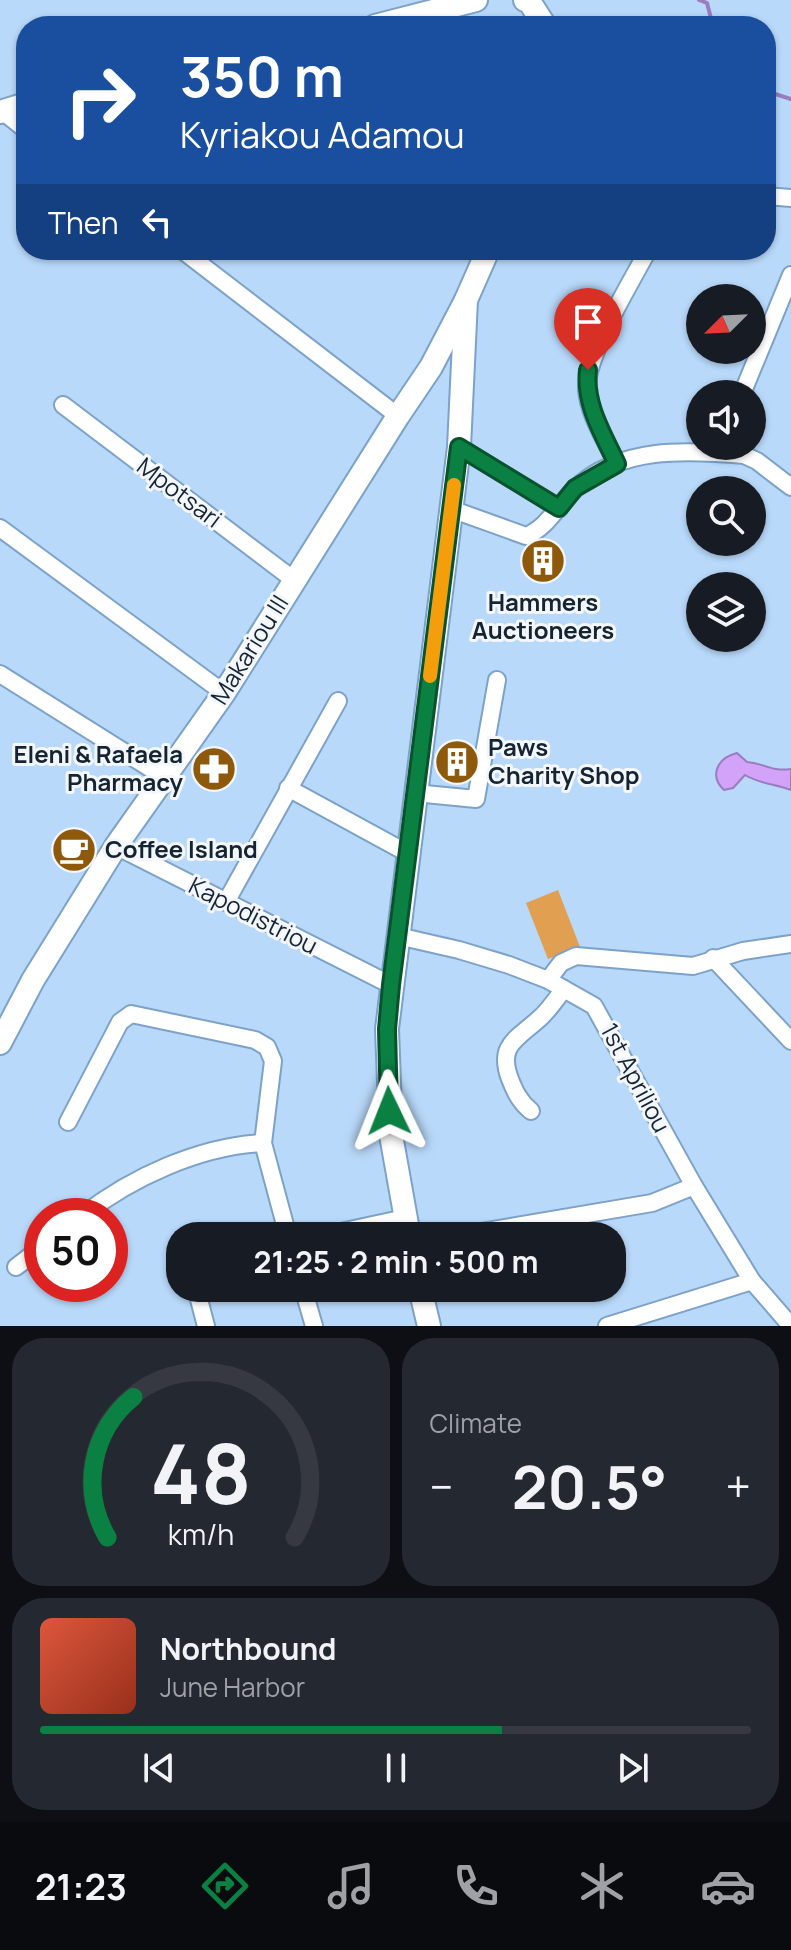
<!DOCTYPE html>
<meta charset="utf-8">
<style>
body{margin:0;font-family:Manrope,sans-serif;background:#242831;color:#f1f3f6;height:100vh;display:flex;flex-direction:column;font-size:30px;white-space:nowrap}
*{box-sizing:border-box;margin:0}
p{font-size:26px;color:#9ea1a6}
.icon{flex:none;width:44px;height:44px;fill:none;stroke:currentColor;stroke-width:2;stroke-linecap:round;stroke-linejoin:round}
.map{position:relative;height:1326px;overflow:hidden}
.side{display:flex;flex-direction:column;gap:12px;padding:12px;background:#0d0f14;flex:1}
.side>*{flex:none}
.hud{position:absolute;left:16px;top:16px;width:760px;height:244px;border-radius:32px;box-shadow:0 2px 6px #0004;background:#1a4fa0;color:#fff;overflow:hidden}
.needle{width:52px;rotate:246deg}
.controls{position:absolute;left:686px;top:284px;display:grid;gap:16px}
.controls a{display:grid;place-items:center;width:80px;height:80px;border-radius:50%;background:#171b24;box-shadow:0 2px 6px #0004;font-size:40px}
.speed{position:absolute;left:24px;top:1198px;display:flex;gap:16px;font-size:40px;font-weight:700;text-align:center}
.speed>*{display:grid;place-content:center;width:104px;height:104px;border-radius:50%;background:#171b24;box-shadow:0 2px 6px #0004;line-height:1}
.speed .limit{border:12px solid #d22;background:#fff;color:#111}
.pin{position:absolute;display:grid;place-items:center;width:68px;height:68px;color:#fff;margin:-82px -34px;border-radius:50% 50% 50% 0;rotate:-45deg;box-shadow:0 0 8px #0007}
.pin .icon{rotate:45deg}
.me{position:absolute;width:88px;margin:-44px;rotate:358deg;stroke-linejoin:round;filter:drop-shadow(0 0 6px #0008)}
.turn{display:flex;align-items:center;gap:28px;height:168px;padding:0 32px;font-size:36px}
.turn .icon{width:104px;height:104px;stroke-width:2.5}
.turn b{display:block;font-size:56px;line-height:68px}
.then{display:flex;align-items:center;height:76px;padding:0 32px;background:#0003;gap:16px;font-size:30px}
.big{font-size:60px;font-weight:700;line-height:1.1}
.side .widget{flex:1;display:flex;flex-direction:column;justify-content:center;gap:12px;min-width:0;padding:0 28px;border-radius:32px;background:#242831}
.side .dial{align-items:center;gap:0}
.dial svg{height:208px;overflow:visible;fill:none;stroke:#363941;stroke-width:7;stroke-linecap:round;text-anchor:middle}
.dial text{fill:#f1f3f6;stroke:none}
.song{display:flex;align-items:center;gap:24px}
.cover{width:96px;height:96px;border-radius:12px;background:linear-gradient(135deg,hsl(10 70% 55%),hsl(10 70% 35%))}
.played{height:8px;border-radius:4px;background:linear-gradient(90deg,#0b8043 65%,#363941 65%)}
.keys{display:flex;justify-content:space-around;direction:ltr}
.heat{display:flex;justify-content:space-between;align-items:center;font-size:44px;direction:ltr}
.side .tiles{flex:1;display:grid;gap:12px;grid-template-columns:1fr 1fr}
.widget:last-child{grid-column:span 2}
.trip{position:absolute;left:166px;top:1222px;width:460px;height:80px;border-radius:32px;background:#171b24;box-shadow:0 2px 6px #0004;font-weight:700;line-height:80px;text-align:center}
.tab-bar{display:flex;height:128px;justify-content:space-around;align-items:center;background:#090b0e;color:#9ea1a6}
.tab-bar .icon{width:56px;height:56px}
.tab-bar .active{color:#0b8043}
.tab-bar b{font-size:36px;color:#f1f3f6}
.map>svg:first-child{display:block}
.green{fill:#e19f52}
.water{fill:#d2a3f9;stroke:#997dbe;stroke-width:2}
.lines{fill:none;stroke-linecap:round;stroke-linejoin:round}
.stream{stroke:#997dbe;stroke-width:4}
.minor-casing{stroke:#7ca2c9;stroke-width:20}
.secondary-casing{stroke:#7ca2c9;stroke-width:26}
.minor{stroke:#fff;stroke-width:16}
.secondary{stroke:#fff;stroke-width:22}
.route-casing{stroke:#07532c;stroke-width:20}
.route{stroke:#0b8043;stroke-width:14}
.slow{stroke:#f59e0b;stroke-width:14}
.labels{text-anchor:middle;stroke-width:6;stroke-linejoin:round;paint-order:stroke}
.street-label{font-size:24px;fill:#152433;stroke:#f3f7fb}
.poi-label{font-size:24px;font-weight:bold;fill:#152433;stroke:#f3f7fb;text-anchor:start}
</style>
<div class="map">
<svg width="791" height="1326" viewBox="0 0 791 1326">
<rect width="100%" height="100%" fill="#b9d9fa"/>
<!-- green -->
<path class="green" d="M 558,890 L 580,947 L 548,959 L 526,903 Z"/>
<!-- water -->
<path class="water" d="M 737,753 L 747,762 C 764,763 771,772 791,769 L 791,790 C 775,784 760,784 745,775 L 733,788 L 724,790 C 709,776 717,758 737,753 Z"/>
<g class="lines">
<!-- stream -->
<g class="stream">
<path d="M 699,0 L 707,3 L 713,26"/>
<path d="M 766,91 L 791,99"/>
</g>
<!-- minor casing -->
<g class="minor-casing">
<g id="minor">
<path d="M 2,111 L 26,130"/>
<path d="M 766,196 L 791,198"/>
<path d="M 182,250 L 398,416"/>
<path d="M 742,394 L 791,275"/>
<path d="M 63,405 L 294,580"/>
<path d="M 459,447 L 559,508"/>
<path d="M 617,464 C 606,441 589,415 587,390 C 585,356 631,283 648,250"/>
<path d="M 451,509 L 526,536 C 548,527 557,506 574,490 C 618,446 687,450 744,455 L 757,461 L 791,487"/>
<path d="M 0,528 L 224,693"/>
<path d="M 0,674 L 164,777"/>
<path d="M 288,788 L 409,854"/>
<path d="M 415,793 L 476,799 L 497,680"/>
<path d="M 116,846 L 391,985"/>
<path d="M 226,902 L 338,701"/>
<path d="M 398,936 L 459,950 L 509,965 L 548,980 L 594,1006 L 694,1186 L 752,1281 L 791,1326"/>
<path d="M 713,958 L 791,1041"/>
<path d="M 548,980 L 561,963 L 576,956 L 693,966 L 743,951 L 791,944"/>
<path d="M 531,1111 C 520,1102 515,1092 510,1079 C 497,1045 517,1039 540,1018 C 549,1010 556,999 564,989"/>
<path d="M 68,1122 L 120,1022 L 131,1014 L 255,1040 L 267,1047 L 273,1061 L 263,1143 L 288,1236"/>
<path d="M 82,1216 C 132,1177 200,1146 263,1143"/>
<path d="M 322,1236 L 405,1218"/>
<path d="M 457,1236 L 652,1203 L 694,1186"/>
<path d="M 16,1267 L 42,1247"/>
<path d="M 196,1288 L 206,1326"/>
<path d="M 303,1288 L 314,1326"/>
<path d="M 607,1326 L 752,1281"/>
</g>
</g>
<!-- secondary casing -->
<g class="secondary-casing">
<g id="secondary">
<path d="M 525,0 L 529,1 L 545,26"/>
<path d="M 375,26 L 476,0"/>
<path d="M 0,112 L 26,104"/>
<path d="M 0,1043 L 33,980 L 116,846 L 224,693 L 398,416 L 431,367 L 466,300 L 488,250"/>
<path d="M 409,1236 L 391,1135 L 387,1029 L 459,447 L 466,300"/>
<path d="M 420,1288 L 429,1326"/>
</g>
</g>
<!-- minor -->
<use href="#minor" class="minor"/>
<!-- secondary -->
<use href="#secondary" class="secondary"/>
</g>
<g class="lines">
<!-- route casing -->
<g class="route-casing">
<path id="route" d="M 389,1111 L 387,1029 L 391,985 L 459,447 L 559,508 L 575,488 L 617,464 C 603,434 584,404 588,370"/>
</g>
<!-- route -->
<use href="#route" class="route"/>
<!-- slow -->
<path class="slow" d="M 430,676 L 454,485"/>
</g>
<!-- icons -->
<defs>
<g id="building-disc" transform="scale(2.3)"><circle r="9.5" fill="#8e590a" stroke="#f3f7fb"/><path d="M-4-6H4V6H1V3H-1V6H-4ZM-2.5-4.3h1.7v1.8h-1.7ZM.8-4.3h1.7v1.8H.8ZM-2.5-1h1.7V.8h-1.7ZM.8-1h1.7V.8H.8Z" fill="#fff"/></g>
<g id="pharmacy-disc" transform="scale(2.3)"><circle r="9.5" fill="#8e590a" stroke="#f3f7fb"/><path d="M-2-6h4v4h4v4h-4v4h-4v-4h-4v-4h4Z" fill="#fff"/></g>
<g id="cafe-disc" transform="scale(2.3)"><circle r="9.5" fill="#8e590a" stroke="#f3f7fb"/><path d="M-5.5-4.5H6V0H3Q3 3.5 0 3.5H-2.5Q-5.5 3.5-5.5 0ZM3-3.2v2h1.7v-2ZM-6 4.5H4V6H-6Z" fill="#fff"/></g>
</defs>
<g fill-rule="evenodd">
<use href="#building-disc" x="543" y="561"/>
<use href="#building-disc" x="457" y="762"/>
<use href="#pharmacy-disc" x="214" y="769"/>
<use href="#cafe-disc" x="74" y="850"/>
</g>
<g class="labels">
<!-- street labels -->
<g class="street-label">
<text transform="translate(179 493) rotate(37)" y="8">Mpotsari</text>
<text transform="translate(250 650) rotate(-58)" y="8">Makariou III</text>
<text transform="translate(253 916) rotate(27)" y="8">Kapodistriou</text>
<text transform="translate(635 1078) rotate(62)" y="8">1st Apriliou</text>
</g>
<!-- poi labels -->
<g class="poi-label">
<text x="543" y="611" text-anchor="middle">Hammers<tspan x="543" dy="28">Auctioneers</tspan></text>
<text x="488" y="756">Paws<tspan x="488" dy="28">Charity Shop</tspan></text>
<text x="183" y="763" text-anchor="end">Eleni &amp; Rafaela<tspan x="183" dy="28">Pharmacy</tspan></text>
<text x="105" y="858">Coffee Island</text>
</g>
</g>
</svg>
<div class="controls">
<a><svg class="needle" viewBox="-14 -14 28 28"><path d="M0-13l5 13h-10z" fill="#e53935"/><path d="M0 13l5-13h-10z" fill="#9ea1a6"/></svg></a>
<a><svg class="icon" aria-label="sound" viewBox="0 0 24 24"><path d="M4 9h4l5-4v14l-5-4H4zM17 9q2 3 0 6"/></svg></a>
<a><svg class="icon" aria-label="search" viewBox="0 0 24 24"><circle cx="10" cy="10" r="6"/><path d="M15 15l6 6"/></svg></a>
<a><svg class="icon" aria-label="layers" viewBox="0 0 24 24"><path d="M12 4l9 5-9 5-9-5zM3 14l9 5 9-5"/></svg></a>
</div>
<div class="speed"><div class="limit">50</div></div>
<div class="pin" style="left:588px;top:370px;background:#d93025"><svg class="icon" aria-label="arrive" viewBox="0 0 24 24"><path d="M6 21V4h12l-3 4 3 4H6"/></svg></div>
<svg class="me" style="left:389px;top:1111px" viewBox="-20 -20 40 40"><path d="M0-17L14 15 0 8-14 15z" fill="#0b8043" stroke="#fff" stroke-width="4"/></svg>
<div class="trip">21:25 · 2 min · 500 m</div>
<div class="hud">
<div class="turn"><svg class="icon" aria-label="right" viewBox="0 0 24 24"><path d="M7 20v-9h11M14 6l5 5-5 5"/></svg><div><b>350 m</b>Kyriakou Adamou</div></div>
<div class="then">Then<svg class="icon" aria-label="left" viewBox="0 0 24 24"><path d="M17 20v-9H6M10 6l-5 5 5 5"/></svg></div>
</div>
</div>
<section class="side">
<div class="tiles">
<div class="widget dial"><svg viewBox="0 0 100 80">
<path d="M14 69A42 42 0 1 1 86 69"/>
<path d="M14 69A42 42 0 0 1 24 15" stroke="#0b8043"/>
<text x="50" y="56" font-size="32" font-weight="700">48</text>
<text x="50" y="72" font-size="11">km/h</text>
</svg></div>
<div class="widget"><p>Climate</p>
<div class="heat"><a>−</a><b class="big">20.5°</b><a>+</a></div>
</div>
<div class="widget">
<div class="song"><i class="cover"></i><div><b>Northbound</b><p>June Harbor</p></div></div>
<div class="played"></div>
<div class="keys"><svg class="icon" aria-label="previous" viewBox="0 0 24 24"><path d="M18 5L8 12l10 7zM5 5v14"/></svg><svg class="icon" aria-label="pause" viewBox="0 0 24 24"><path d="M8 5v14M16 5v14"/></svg><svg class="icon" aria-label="next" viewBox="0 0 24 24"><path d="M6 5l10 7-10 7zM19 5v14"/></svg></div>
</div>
</div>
</section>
<nav class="tab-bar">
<b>21:23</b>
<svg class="icon active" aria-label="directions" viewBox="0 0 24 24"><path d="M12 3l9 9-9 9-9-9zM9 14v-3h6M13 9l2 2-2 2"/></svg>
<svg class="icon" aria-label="music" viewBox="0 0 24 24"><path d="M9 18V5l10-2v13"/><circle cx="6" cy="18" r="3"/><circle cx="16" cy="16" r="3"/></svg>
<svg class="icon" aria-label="phone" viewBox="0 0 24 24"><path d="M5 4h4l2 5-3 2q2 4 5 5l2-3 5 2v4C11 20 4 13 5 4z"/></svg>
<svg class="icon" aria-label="climate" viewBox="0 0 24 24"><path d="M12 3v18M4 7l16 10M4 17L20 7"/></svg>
<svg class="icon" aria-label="car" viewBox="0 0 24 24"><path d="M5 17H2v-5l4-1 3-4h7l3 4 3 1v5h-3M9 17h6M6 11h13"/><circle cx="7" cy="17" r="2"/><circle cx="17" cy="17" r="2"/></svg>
</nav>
